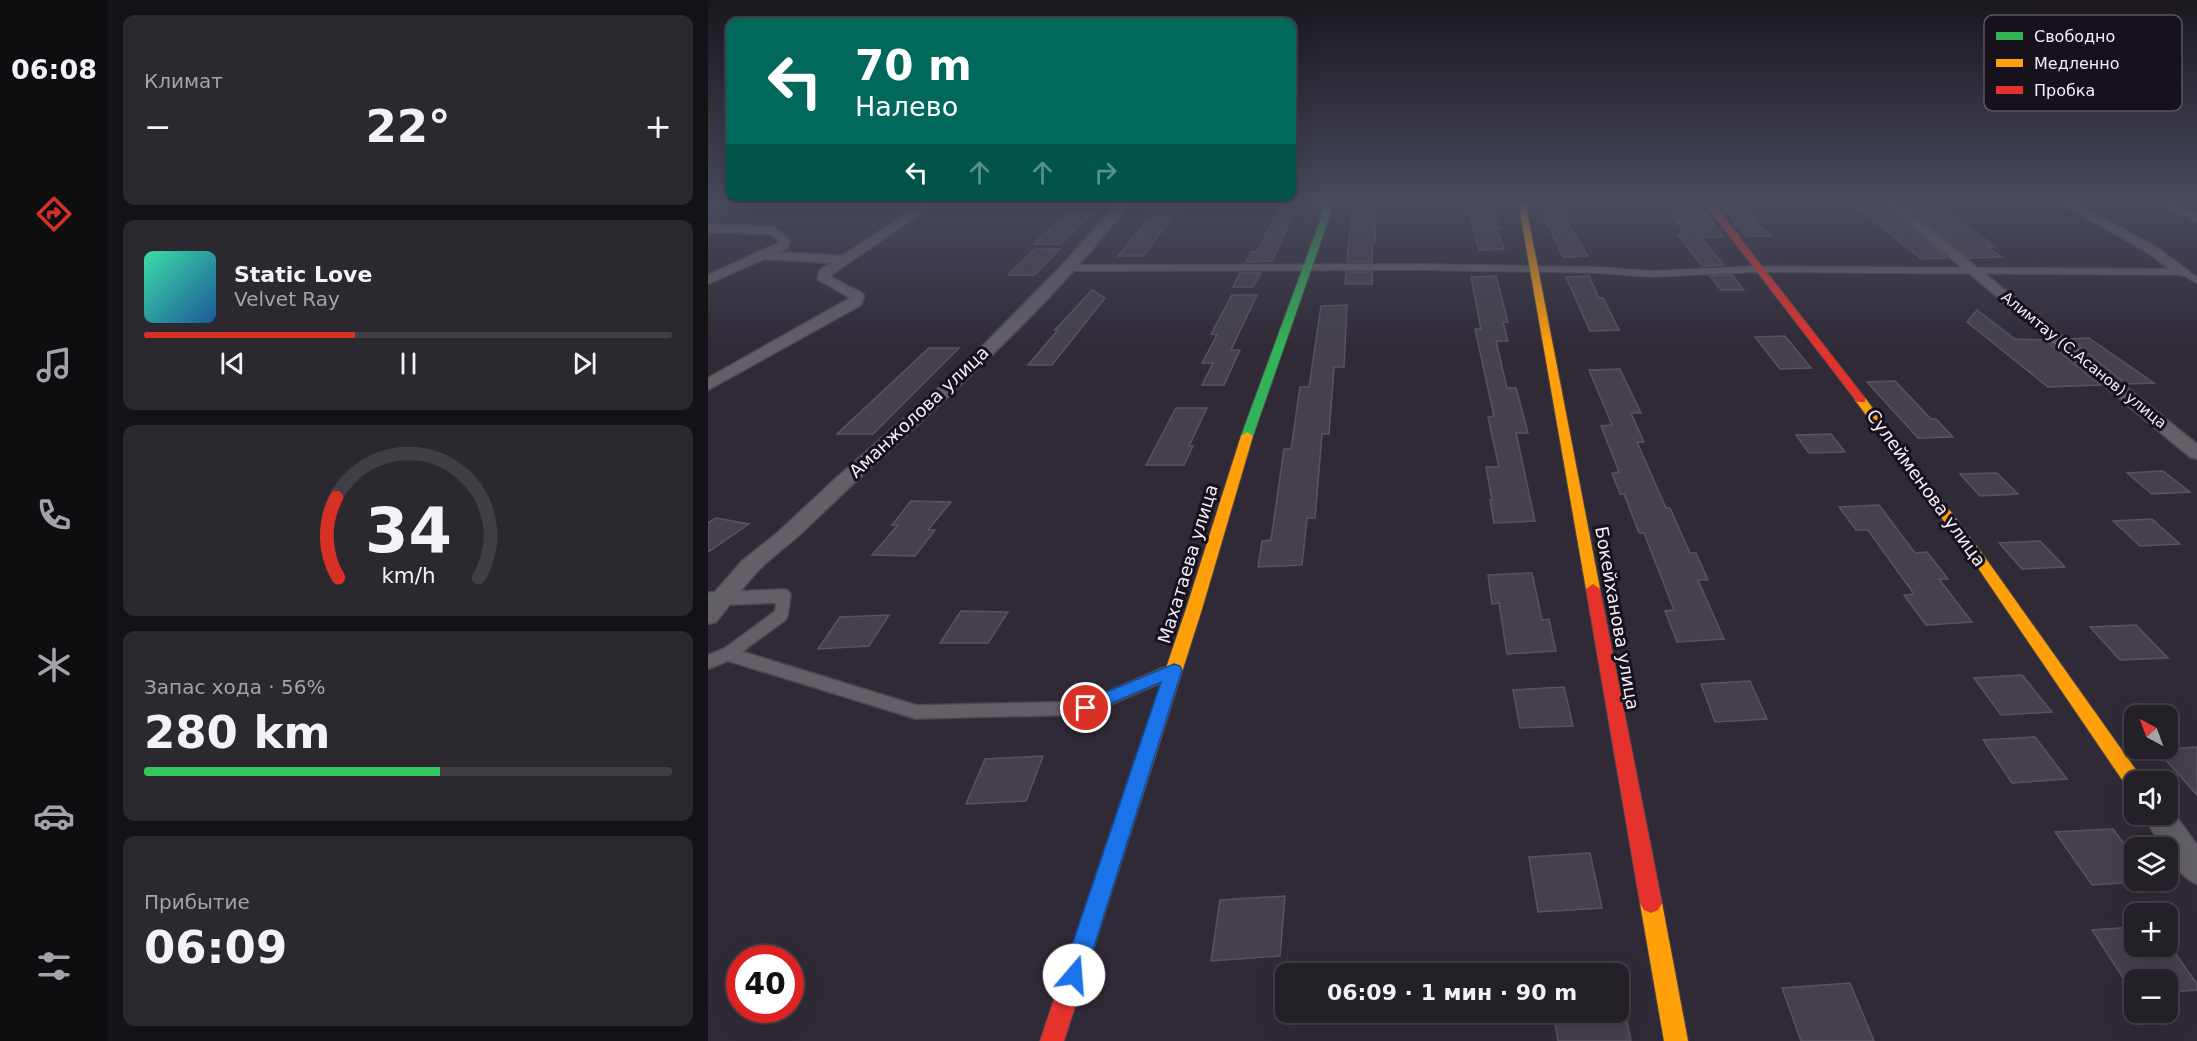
<!DOCTYPE html>
<html lang="ru">
<meta charset="utf-8">
<style>
body{margin:0;font-family:"DejaVu Sans",sans-serif;background:#2c2830;color:#f1f3f6;height:100vh;display:flex;flex-direction:column;font-size:22px;white-space:nowrap}
*{box-sizing:border-box;margin:0}
p{font-size:20px;color:#a3a3a8}
.icon{flex:none;width:33px;height:33px;fill:none;stroke:currentColor;stroke-width:2;stroke-linecap:round;stroke-linejoin:round}
.map{position:relative;flex:1;overflow:hidden}
.panel{display:flex;flex-direction:column;gap:15px;padding:15px;background:#141216;width:600px}
.panel>*{flex:none}
.hud{position:absolute;left:18px;top:18px;width:570px;height:183px;border-radius:12px;box-shadow:0 6px 24px #0002,0 0 0 2px #413e45;background:#00695c;color:#fff;overflow:hidden}
.needle{width:39px;rotate:319deg}
.fabs{position:absolute;left:1416px;top:705px;display:grid;gap:12px}
.fabs a{display:grid;place-items:center;width:54px;height:54px;border-radius:12px;background:#242028;box-shadow:0 6px 24px #0002,0 0 0 2px #413e45;font-size:30px}
.speed{position:absolute;left:18px;top:945px;display:flex;gap:12px;font-size:30px;font-weight:700;text-align:center}
.speed>*{display:grid;place-content:center;width:78px;height:78px;border-radius:50%;background:#242028;box-shadow:0 6px 24px #0002,0 0 0 2px #413e45;line-height:1}
.speed .limit{border:9px solid #d22;background:#fff;color:#111}
.pin{position:absolute;display:grid;place-items:center;width:51px;height:51px;color:#fff;margin:-26px;border:3px solid #fff;border-radius:50%;box-shadow:0 2px 6px #0007}
.me{position:absolute;width:66px;margin:-33px;rotate:18deg;stroke-linejoin:round;filter:drop-shadow(0 0 4px #0008)}
.turn{display:flex;align-items:center;gap:21px;height:126px;padding:0 30px;font-size:27px}
.turn .icon{width:78px;height:78px;stroke-width:2.5}
.turn b{display:block;font-size:42px;line-height:51px}
.lanes{display:flex;align-items:center;height:57px;padding:0 30px;background:#0003;justify-content:center;gap:30px;direction:ltr}
.lanes .off{opacity:.35}
.big{font-size:45px;font-weight:600;line-height:1.1}
.panel .tile{flex:1;display:flex;flex-direction:column;justify-content:center;gap:9px;min-width:0;padding:0 21px;border-radius:12px;background:#2c2830}
.panel .dial{align-items:center;gap:0}
.dial svg{height:156px;overflow:visible;fill:none;stroke:#413e45;stroke-width:7;stroke-linecap:round;text-anchor:middle}
.dial text{fill:#f1f3f6;stroke:none}
.song{display:flex;align-items:center;gap:18px}
.cover{width:72px;height:72px;border-radius:9px;background:linear-gradient(135deg,hsl(160 70% 55%),hsl(210 70% 35%))}
.played{height:6px;border-radius:3px;background:linear-gradient(90deg,#d93025 40%,#413e45 40%)}
.keys{display:flex;justify-content:space-around;direction:ltr}
.heat{display:flex;justify-content:space-between;align-items:center;font-size:33px;direction:ltr}
.charge{height:9px;border-radius:4px;background:linear-gradient(90deg,#34c759 56%,#413e45 0)}
.trip{position:absolute;left:567px;top:963px;width:354px;height:60px;border-radius:12px;background:#242028;box-shadow:0 6px 24px #0002,0 0 0 2px #413e45;font-weight:600;line-height:60px;text-align:center}
main{display:flex;flex:1;min-height:0}
.menu{display:flex;flex-direction:column;width:108px;justify-content:space-around;align-items:center;background:#0e0d10;color:#a3a3a8}
.menu .icon{width:42px;height:42px}
.menu .on{color:#d93025}
.menu b{font-size:27px;color:#f1f3f6}
.map>svg:first-child{display:block}
.building{fill:#45404a;stroke:#58545e;stroke-width:1.5}
.lines{fill:none;stroke-linecap:round;stroke-linejoin:round}
.lane-far1-casing{stroke:#4d4751;stroke-width:8}
.lane-casing{stroke:#4d4751;stroke-width:16}
.street-casing{stroke:#4d4751;stroke-width:3}
.fast-casing{stroke:#4d4751;stroke-width:2}
.slow-casing{stroke:#4d4751;stroke-width:2}
.jam-casing{stroke:#4d4751;stroke-width:2}
.lane-far1{stroke:#635f67;stroke-width:6}
.lane{stroke:#635f67;stroke-width:13}
.street{fill:#635f67;fill-rule:evenodd}
.fast{fill:#30b455;fill-rule:evenodd}
.slow{fill:#ff9f0a;fill-rule:evenodd}
.jam{fill:#e5322d;fill-rule:evenodd}
.route{fill:#1a73e8;stroke:#114b97;stroke-width:1.5}
.labels{text-anchor:middle;stroke-width:6;stroke-linejoin:round;paint-order:stroke}
.far-street-label{font-size:15px;fill:#f3edfa;stroke:#16111a}
.street-label{font-size:18px;fill:#f3edfa;stroke:#16111a}
.key{fill:#16111a;stroke:#58535d;stroke-width:1.5}
.key-label{font-size:16px;fill:#f3edfa}
</style>
<main>
<nav class="menu">
<b>06:08</b>
<svg class="icon on" aria-label="directions" viewBox="0 0 24 24"><path d="M12 3l9 9-9 9-9-9zM9 14v-3h6M13 9l2 2-2 2"/></svg>
<svg class="icon" aria-label="music" viewBox="0 0 24 24"><path d="M9 18V5l10-2v13"/><circle cx="6" cy="18" r="3"/><circle cx="16" cy="16" r="3"/></svg>
<svg class="icon" aria-label="phone" viewBox="0 0 24 24"><path d="M5 4h4l2 5-3 2q2 4 5 5l2-3 5 2v4C11 20 4 13 5 4z"/></svg>
<svg class="icon" aria-label="climate" viewBox="0 0 24 24"><path d="M12 3v18M4 7l16 10M4 17L20 7"/></svg>
<svg class="icon" aria-label="car" viewBox="0 0 24 24"><path d="M5 17H2v-5l4-1 3-4h7l3 4 3 1v5h-3M9 17h6M6 11h13"/><circle cx="7" cy="17" r="2"/><circle cx="17" cy="17" r="2"/></svg>
<svg class="icon" aria-label="filters" viewBox="0 0 24 24"><path d="M4 7h16M4 17h16"/><circle cx="9" cy="7" r="2"/><circle cx="15" cy="17" r="2"/></svg>
</nav>
<section class="panel">
<div class="tile"><p>Климат</p>
<div class="heat"><a>−</a><b class="big">22°</b><a>+</a></div>
</div>
<div class="tile">
<div class="song"><i class="cover"></i><div><b>Static Love</b><p>Velvet Ray</p></div></div>
<div class="played"></div>
<div class="keys"><svg class="icon" aria-label="previous" viewBox="0 0 24 24"><path d="M18 5L8 12l10 7zM5 5v14"/></svg><svg class="icon" aria-label="pause" viewBox="0 0 24 24"><path d="M8 5v14M16 5v14"/></svg><svg class="icon" aria-label="next" viewBox="0 0 24 24"><path d="M6 5l10 7-10 7zM19 5v14"/></svg></div>
</div>
<div class="tile dial"><svg viewBox="0 0 100 80">
<path d="M14 69A42 42 0 1 1 86 69"/>
<path d="M14 69A42 42 0 0 1 13 28" stroke="#d93025"/>
<text x="50" y="56" font-size="32" font-weight="700">34</text>
<text x="50" y="72" font-size="11">km/h</text>
</svg></div>
<div class="tile"><p>Запас хода · 56%</p><b class="big">280 km</b><div class="charge"></div></div>
<div class="tile"><p>Прибытие</p><b class="big">06:09</b></div>
</section>
<div class="map">
<svg width="1489" height="1041" viewBox="0 0 1489 1041">
<rect width="100%" height="100%" fill="#302a36"/>
<!-- building -->
<g class="building">
<path d="M 455,201 L 476,201 L 435,256 L 410,256 Z"/>
<path d="M 766,201 L 785,201 L 794,229 L 789,229 L 796,249 L 771,250 L 761,212 L 769,211 Z"/>
<path d="M 960,201 L 989,201 L 1015,237 L 992,237 L 1016,265 L 994,266 L 970,235 L 976,230 L 963,215 L 971,215 Z"/>
<path d="M 1010,201 L 1028,201 L 1063,236 L 1038,236 Z"/>
<path d="M 1225,203 L 1288,247 L 1279,247 L 1294,257 L 1260,258 L 1194,204 Z"/>
<path d="M 574,204 L 587,211 L 564,261 L 538,262 L 543,252 L 549,252 Z"/>
<path d="M 1145,205 L 1175,205 L 1239,258 L 1214,259 Z"/>
<path d="M 834,211 L 853,211 L 880,256 L 855,257 Z"/>
<path d="M 668,213 L 667,243 L 664,243 L 664,262 L 639,262 L 644,214 Z"/>
<path d="M 358,214 L 384,214 L 353,244 L 325,244 Z"/>
<path d="M 327,249 L 352,249 L 326,275 L 300,275 Z"/>
<path d="M 638,272 L 664,272 L 664,284 L 637,284 Z"/>
<path d="M 532,273 L 553,273 L 545,287 L 525,287 Z"/>
<path d="M 1024,275 L 1036,290 L 1013,290 L 1002,276 Z"/>
<path d="M 788,276 L 800,322 L 795,322 L 800,341 L 788,341 L 799,388 L 808,388 L 820,433 L 808,433 L 827,521 L 786,523 L 782,500 L 784,500 L 778,467 L 791,467 L 780,417 L 786,416 L 767,329 L 773,329 L 763,277 Z"/>
<path d="M 881,276 L 891,298 L 895,298 L 911,330 L 882,331 L 858,277 Z"/>
<path d="M 384,290 L 397,298 L 344,365 L 320,365 L 350,330 L 347,330 Z"/>
<path d="M 524,295 L 549,295 L 523,350 L 532,350 L 516,385 L 494,385 L 505,363 L 494,363 L 509,335 L 503,334 Z"/>
<path d="M 639,305 L 636,367 L 626,367 L 621,434 L 614,434 L 607,518 L 599,518 L 594,565 L 550,567 L 554,541 L 563,540 L 576,449 L 583,449 L 592,387 L 601,387 L 613,306 Z"/>
<path d="M 1269,310 L 1307,339 L 1337,340 L 1392,385 L 1340,387 L 1259,322 Z"/>
<path d="M 1077,336 L 1103,368 L 1072,369 L 1047,337 Z"/>
<path d="M 1381,338 L 1446,383 L 1418,384 L 1362,339 Z"/>
<path d="M 221,348 L 251,348 L 165,434 L 129,434 Z"/>
<path d="M 912,369 L 933,413 L 923,413 L 936,442 L 929,442 L 958,508 L 962,508 L 982,553 L 988,553 L 1000,580 L 990,580 L 1016,639 L 969,642 L 957,611 L 966,610 L 936,533 L 931,533 L 916,494 L 912,494 L 904,473 L 911,472 L 893,426 L 904,425 L 881,370 Z"/>
<path d="M 1187,381 L 1223,419 L 1228,419 L 1245,437 L 1210,438 L 1159,382 Z"/>
<path d="M 468,408 L 499,408 L 481,446 L 485,446 L 476,465 L 438,465 Z"/>
<path d="M 1123,434 L 1137,452 L 1101,453 L 1088,435 Z"/>
<path d="M 1455,471 L 1482,492 L 1444,494 L 1419,473 Z"/>
<path d="M 1289,473 L 1310,494 L 1272,496 L 1252,474 Z"/>
<path d="M 203,501 L 243,502 L 220,530 L 227,530 L 207,556 L 164,555 L 190,525 L 184,525 Z"/>
<path d="M 1171,505 L 1207,553 L 1219,552 L 1240,579 L 1231,579 L 1264,622 L 1218,625 L 1196,595 L 1206,594 L 1160,530 L 1148,530 L 1131,507 Z"/>
<path d="M 8,518 L 41,524 L 0,552 L 0,523 Z"/>
<path d="M 1444,519 L 1472,544 L 1432,546 L 1405,521 Z"/>
<path d="M 1332,541 L 1357,567 L 1314,569 L 1291,543 Z"/>
<path d="M 824,573 L 834,620 L 841,619 L 848,651 L 799,654 L 791,603 L 784,604 L 780,575 Z"/>
<path d="M 253,611 L 300,612 L 280,643 L 232,643 Z"/>
<path d="M 181,615 L 161,646 L 110,649 L 132,617 Z"/>
<path d="M 1428,625 L 1460,658 L 1412,660 L 1382,627 Z"/>
<path d="M 1314,675 L 1344,712 L 1293,715 L 1266,678 Z"/>
<path d="M 1042,681 L 1059,719 L 1007,722 L 993,684 Z"/>
<path d="M 856,687 L 865,726 L 812,728 L 805,690 Z"/>
<path d="M 1327,737 L 1359,779 L 1304,783 L 1275,740 Z"/>
<path d="M 1489,747 L 1489,795 L 1449,750 Z"/>
<path d="M 335,756 L 318,801 L 258,804 L 277,759 Z"/>
<path d="M 1405,829 L 1426,857 L 1426,882 L 1384,885 L 1347,832 Z"/>
<path d="M 882,853 L 894,908 L 830,912 L 821,857 Z"/>
<path d="M 577,896 L 572,956 L 503,961 L 512,900 Z"/>
<path d="M 1426,927 L 1426,946 L 1460,946 L 1460,943 L 1489,984 L 1489,990 L 1460,992 L 1460,980 L 1426,980 L 1426,995 L 1384,930 Z"/>
<path d="M 1142,983 L 1166,1041 L 1093,1041 L 1074,988 Z"/>
<path d="M 845,1012 L 917,1012 L 923,1041 L 850,1041 Z"/>
</g>
<g class="lines">
<!-- lane-far1 casing -->
<g class="lane-far1-casing">
<path id="lane-far1" d="M 359,268 L 714,267 L 890,270 L 943,274 L 1050,269 L 1475,272 L 1489,280"/>
</g>
<!-- lane casing -->
<g class="lane-casing">
<g id="lane">
<path d="M 0,599 L 76,596 L 73,615 L 20,654 L 0,662"/>
<path d="M 20,654 L 208,712 L 378,708 L 457,674"/>
</g>
</g>
<!-- street casing -->
<g class="street-casing">
<g id="street">
<path d="M 8,201 L 22,201 L 0,212 L 0,205 Z"/>
<path d="M 218,201 L 231,201 L 123,275 L 123,277 L 154,293 L 156,296 L 153,305 L 0,390 L 0,378 L 142,298 L 109,279 L 112,270 L 123,263 L 56,259 L 0,284 L 0,275 L 70,243 L 70,241 L 63,234 L 0,232 L 0,224 L 66,227 L 82,240 L 80,248 L 71,252 L 134,256 Z"/>
<path d="M 411,201 L 423,201 C 331,324 209,421 100,527 C 84,543 64,556 49,572 C 34,588 22,605 8,622 L 0,624 L 0,600 L 34,561 L 68,534 L 126,480 L 250,371 L 354,265 Z"/>
<path d="M 1174,201 L 1186,201 L 1489,444 L 1489,459 L 1482,457 Z"/>
<path d="M 1348,201 L 1362,201 L 1445,245 L 1482,272 L 1475,276 L 1470,275 L 1437,251 Z"/>
<path d="M 1447,201 L 1461,201 L 1489,215 L 1489,222 Z"/>
<path d="M 1460,805 L 1489,845 L 1489,884 C 1476,879 1460,862 1460,848 L 1455,848 L 1434,814 L 1460,814 Z"/>
</g>
</g>
<!-- fast casing -->
<g class="fast-casing">
<path id="fast" d="M 617,201 L 625,201 L 620,221 L 545,436 L 539,440 L 535,439 L 533,436 L 612,221 Z"/>
</g>
<!-- slow casing -->
<g class="slow-casing">
<g id="slow">
<path d="M 810,201 L 817,201 L 892,589 L 885,594 L 878,589 Z"/>
<path d="M 1153,397 L 1157,398 L 1276,556 L 1433,777 L 1435,782 L 1426,782 L 1426,789 L 1419,787 L 1266,562 L 1147,400 Z"/>
<path d="M 539,432 L 545,436 L 494,609 L 433,801 L 430,807 L 423,809 L 416,807 L 413,801 L 478,609 L 533,436 Z"/>
<path d="M 943,893 L 950,896 L 954,903 L 980,1041 L 956,1041 L 932,903 L 936,896 Z"/>
</g>
</g>
<!-- jam casing -->
<g class="jam-casing">
<g id="jam">
<path d="M 995,201 L 1003,201 L 1157,398 L 1157,402 L 1149,402 Z"/>
<path d="M 885,584 L 892,589 L 954,903 L 950,910 L 943,913 L 936,910 L 932,903 L 878,589 Z"/>
<path d="M 423,793 L 430,795 L 433,801 L 356,1041 L 332,1041 L 413,801 L 416,795 Z"/>
</g>
</g>
<!-- lane-far1 -->
<use href="#lane-far1" class="lane-far1"/>
<!-- lane -->
<use href="#lane" class="lane"/>
<!-- street -->
<use href="#street" class="street"/>
<!-- fast -->
<use href="#fast" class="fast"/>
<!-- slow -->
<use href="#slow" class="slow"/>
<!-- jam -->
<use href="#jam" class="jam"/>
</g>
<!-- sky -->
<linearGradient id="sky" x2="0" y2="1"><stop stop-color="#1a171e"/><stop offset="0.58" stop-color="#484a5d"/><stop offset="1" stop-color="#484a5d" stop-opacity="0"/></linearGradient>
<rect width="1489" height="347" fill="url(#sky)"/>
<!-- route -->
<path class="route" d="M 466,664 L 472,666 L 474,670 L 377,975 L 374,983 L 366,986 L 357,983 L 354,975 L 453,682 L 378,714 L 372,712 L 369,708 L 372,703 Z"/>
<g class="labels">
<!-- far-street labels -->
<g class="far-street-label">
<text transform="translate(1376 360) rotate(39)" y="5">Алимтау (С.Асанов) улица</text>
</g>
<!-- street labels -->
<g class="street-label">
<text transform="translate(211 412) rotate(-43)" y="6">Аманжолова улица</text>
<text transform="translate(1218 488) rotate(54)" y="6">Сулейменова улица</text>
<text transform="translate(480 564) rotate(-73)" y="6">Махатаева улица</text>
<text transform="translate(909 618) rotate(80)" y="6">Бокейханова улица</text>
</g>
</g>
<!-- legend -->
<rect x="1276" y="15" width="198" height="96" rx="9" class="key"/>
<rect x="1288" y="32" width="27" height="8" fill="#30b455"/>
<rect x="1288" y="59" width="27" height="8" fill="#ff9f0a"/>
<rect x="1288" y="86" width="27" height="8" fill="#e5322d"/>
<g class="key-label">
<text x="1326" y="42">Свободно</text>
<text x="1326" y="69">Медленно</text>
<text x="1326" y="96">Пробка</text>
</g>
</svg>
<div class="fabs">
<a><svg class="needle" viewBox="-14 -14 28 28"><path d="M0-13l5 13h-10z" fill="#e53935"/><path d="M0 13l5-13h-10z" fill="#a3a3a8"/></svg></a>
<a><svg class="icon" aria-label="sound" viewBox="0 0 24 24"><path d="M4 9h4l5-4v14l-5-4H4zM17 9q2 3 0 6"/></svg></a>
<a><svg class="icon" aria-label="layers" viewBox="0 0 24 24"><path d="M12 4l9 5-9 5-9-5zM3 14l9 5 9-5"/></svg></a>
<a>+</a>
<a>−</a>
</div>
<div class="speed"><div class="limit">40</div></div>
<div class="pin" style="left:378px;top:708px;background:#d93025"><svg class="icon" aria-label="arrive" viewBox="0 0 24 24"><path d="M6 21V4h12l-3 4 3 4H6"/></svg></div>
<svg class="me" style="left:366px;top:975px" viewBox="-20 -20 40 40"><circle r="19" fill="#fff"/><path d="M0-13L10 11 0 6-10 11z" fill="#1a73e8"/></svg>
<div class="trip">06:09 · 1 мин · 90 m</div>
<div class="hud">
<div class="turn"><svg class="icon" aria-label="left" viewBox="0 0 24 24"><path d="M17 20v-9H6M10 6l-5 5 5 5"/></svg><div><b>70 m</b>Налево</div></div>
<div class="lanes"><svg class="icon" aria-label="left" viewBox="0 0 24 24"><path d="M17 20v-9H6M10 6l-5 5 5 5"/></svg><svg class="icon off" aria-label="ahead" viewBox="0 0 24 24"><path d="M12 20V5M6 11l6-6 6 6"/></svg><svg class="icon off" aria-label="ahead" viewBox="0 0 24 24"><path d="M12 20V5M6 11l6-6 6 6"/></svg><svg class="icon off" aria-label="right" viewBox="0 0 24 24"><path d="M7 20v-9h11M14 6l5 5-5 5"/></svg></div>
</div>
</div>
</main>
